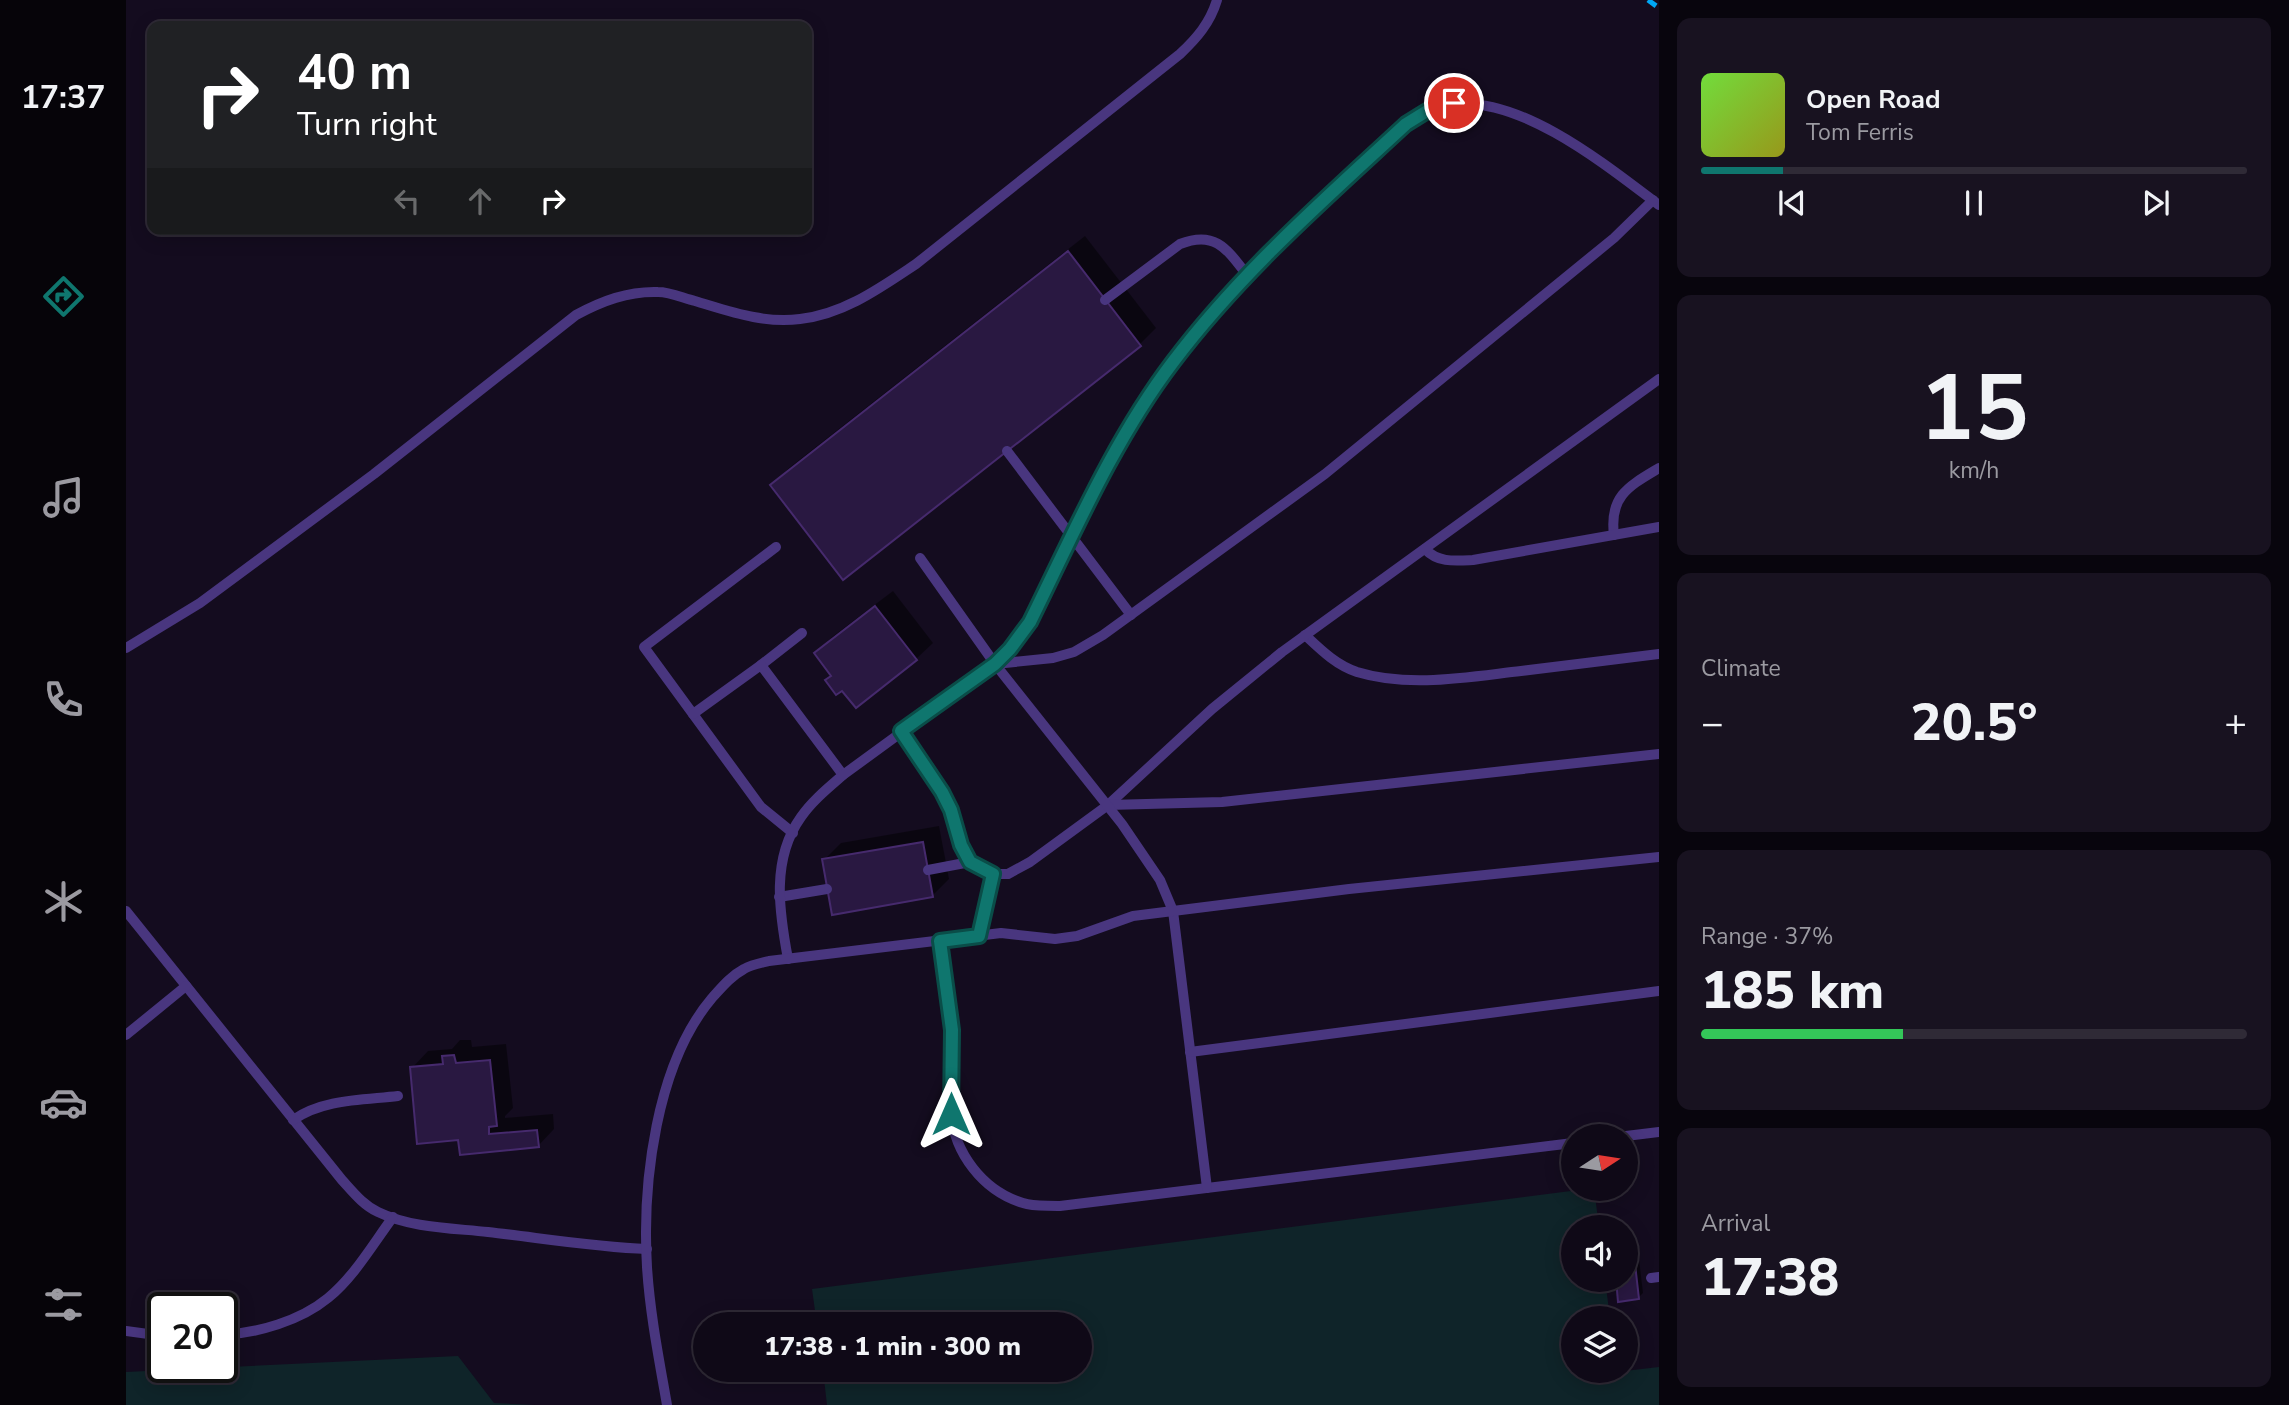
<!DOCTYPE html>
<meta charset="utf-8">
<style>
body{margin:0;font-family:"Nunito Sans",sans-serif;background:#181220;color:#f1f3f6;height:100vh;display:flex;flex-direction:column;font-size:26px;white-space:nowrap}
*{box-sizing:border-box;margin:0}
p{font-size:23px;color:#9b9aa1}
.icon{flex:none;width:38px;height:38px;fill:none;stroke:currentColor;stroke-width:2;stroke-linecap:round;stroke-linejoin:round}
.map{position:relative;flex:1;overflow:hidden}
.details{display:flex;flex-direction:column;gap:18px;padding:18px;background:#08050d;width:630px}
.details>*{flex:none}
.guide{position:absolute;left:21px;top:21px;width:665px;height:214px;border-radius:14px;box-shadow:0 4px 18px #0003,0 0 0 2px #2f2a36;background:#202124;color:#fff;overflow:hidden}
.needle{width:46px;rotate:78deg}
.controls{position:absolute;left:1435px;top:1124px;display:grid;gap:14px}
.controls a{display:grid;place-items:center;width:77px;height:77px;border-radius:50%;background:#0f0917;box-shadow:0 4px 18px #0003,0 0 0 2px #2f2a36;font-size:35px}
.speed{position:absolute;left:21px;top:1292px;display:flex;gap:14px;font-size:35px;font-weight:700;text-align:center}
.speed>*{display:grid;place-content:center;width:91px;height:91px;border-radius:50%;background:#0f0917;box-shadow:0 4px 18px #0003,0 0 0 2px #2f2a36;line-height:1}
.speed .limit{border:4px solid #111;border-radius:10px;background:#fff;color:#111}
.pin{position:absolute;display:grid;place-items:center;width:60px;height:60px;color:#fff;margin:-30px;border:4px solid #fff;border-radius:50%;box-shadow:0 2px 7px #0007}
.me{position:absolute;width:77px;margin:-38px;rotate:0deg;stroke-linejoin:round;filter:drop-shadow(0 0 5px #0008)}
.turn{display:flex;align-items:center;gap:24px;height:147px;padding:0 35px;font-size:32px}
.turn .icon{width:91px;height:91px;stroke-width:2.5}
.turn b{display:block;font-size:49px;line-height:60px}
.lanes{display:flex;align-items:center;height:66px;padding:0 35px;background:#0003;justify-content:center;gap:35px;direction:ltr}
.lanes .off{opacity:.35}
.big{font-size:52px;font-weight:800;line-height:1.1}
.details .widget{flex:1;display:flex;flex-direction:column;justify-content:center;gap:10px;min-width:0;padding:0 24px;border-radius:14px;background:#181220}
.details .dial{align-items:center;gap:0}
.dial b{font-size:91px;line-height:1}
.song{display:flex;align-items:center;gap:21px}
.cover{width:84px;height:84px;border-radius:10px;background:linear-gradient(135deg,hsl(100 70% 55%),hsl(60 70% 35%))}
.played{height:7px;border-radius:4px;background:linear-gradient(90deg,#0f766e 15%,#2f2a36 15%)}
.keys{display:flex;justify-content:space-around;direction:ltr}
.heat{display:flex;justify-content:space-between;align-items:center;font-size:38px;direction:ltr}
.charge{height:10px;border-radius:5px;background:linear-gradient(90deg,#34c759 37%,#2f2a36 0)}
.trip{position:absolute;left:567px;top:1312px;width:399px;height:70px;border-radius:35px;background:#0f0917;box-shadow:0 4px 18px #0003,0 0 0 2px #2f2a36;font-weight:800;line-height:70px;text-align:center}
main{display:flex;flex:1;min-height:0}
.menu{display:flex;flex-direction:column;width:126px;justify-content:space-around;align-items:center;background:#060409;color:#9b9aa1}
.menu .icon{width:49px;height:49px}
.menu .active{color:#0f766e}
.menu b{font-size:32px;color:#f1f3f6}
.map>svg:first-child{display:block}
.green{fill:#0f2429}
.shadow{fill:#0007}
.building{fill:#291841;stroke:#462a6d;stroke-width:2}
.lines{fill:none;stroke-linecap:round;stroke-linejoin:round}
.service{stroke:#49367f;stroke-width:10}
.rail{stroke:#00a7f5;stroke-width:5;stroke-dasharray:10 9;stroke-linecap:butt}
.route-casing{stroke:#0a4d48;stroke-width:18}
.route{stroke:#0f766e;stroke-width:12}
</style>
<main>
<nav class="menu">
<b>17:37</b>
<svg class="icon active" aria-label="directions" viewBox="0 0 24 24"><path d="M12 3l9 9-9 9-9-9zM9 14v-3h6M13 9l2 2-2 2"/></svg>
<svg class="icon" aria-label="music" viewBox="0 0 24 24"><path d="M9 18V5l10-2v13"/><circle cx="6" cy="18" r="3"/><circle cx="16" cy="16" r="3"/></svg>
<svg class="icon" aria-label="phone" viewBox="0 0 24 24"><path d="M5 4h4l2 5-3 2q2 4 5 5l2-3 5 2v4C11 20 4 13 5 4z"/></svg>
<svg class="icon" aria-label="climate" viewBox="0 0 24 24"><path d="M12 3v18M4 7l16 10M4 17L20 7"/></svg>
<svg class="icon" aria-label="car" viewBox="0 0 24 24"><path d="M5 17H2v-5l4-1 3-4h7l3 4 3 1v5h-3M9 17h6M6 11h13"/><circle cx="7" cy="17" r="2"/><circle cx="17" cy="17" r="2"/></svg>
<svg class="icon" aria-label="filters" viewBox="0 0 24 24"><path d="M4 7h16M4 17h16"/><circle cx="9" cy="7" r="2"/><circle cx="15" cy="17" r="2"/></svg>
</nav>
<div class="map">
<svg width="1533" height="1405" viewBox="0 0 1533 1405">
<rect width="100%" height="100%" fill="#140c1f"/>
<!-- green -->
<g class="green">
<path d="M 1468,1188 L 1473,1227 L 1447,1227 L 1447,1279 L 1479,1279 L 1484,1318 L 1447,1318 L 1447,1370 L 1489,1370 L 1490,1372 L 1533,1367 L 1533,1405 L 701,1405 L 697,1370 L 954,1370 L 954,1325 L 691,1325 L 686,1289 Z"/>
<path d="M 332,1356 L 368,1403 L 409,1405 L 0,1405 L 0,1372 Z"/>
</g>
<!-- shadow -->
<g class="shadow">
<path d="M 959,236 L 1030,328 L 1013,345 L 646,485 L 663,468 Z"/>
<path d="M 767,591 L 807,643 L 790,659 L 730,705 L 690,654 L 706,637 Z"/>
<path d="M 813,826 L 823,879 L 806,896 L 698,860 L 715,843 Z"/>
<path d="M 334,1040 L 345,1040 L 346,1047 L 380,1044 L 387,1108 L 379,1116 L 379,1118 L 427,1114 L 428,1129 L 412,1146 L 333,1139 L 286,1068 L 302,1051 L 326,1049 Z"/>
<path d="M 1513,1259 L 1517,1293 L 1512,1298 L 1500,1279 L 1500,1261 Z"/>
</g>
<!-- building -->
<g class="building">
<path d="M 942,251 L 1015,346 L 717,580 L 644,485 Z"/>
<path d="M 749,606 L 791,660 L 730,708 L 716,691 L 710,695 L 699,680 L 705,676 L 688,653 Z"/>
<path d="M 797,842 L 807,897 L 706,915 L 696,859 Z"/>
<path d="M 328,1055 L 330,1063 L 364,1060 L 371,1126 L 363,1127 L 363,1134 L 411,1130 L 413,1147 L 334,1155 L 332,1140 L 291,1144 L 284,1067 L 317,1064 L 316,1056 Z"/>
<path d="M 1509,1264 L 1513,1299 L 1492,1302 L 1490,1279 L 1500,1279 L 1500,1265 Z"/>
</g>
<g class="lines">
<!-- service -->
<g class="service">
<path d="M 979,300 L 1054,244 C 1089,230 1101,249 1121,275"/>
<path d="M 881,451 L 1005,615"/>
<path d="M 1488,535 C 1483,496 1503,486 1533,468"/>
<path d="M 650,547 L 518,647 L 635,807 L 667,833"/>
<path d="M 1299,549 C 1312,563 1329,561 1347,560 L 1533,527"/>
<path d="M 794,558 L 869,664"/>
<path d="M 1179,635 C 1195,650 1210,665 1231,672 C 1283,688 1342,677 1395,671 C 1441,665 1487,660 1533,654"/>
<path d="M 0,648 L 74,603 L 248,474 L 450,315 C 476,301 502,291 532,292 C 544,292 557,298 569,301 C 603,311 638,324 674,319 C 718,314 754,288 790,264 L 1054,54 C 1071,38 1084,23 1091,0"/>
<path d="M 869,664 L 884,649 L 903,623 C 947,535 987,441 1046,362 C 1114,273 1199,200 1280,124 C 1295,115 1312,105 1330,104 C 1398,98 1481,166 1533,205"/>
<path d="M 869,664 L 927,658 L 948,652 L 977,635 L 1199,474 L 1488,238 L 1527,200"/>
<path d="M 635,665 L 676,633"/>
<path d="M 567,714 L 635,665 L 717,775"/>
<path d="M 775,731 L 803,771 L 825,809 L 835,844 L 844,862 L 868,874 L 882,874 L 904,862 L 982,805 L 1086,709 L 1156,652 L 1533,379"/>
<path d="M 982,805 L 1096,802 L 1533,754"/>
<path d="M 802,870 L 844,862"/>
<path d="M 653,897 L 701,889"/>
<path d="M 0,911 L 216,1180 C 227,1192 237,1205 252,1212 C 285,1228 325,1228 362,1232 C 415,1238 468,1247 521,1249"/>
<path d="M 853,936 L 868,874"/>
<path d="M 814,941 C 818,972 825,1005 826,1036 C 827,1061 823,1087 825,1112 C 828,1153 857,1191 897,1203 C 908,1207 922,1205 934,1206 L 1447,1143"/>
<path d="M 662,959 C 653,911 645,859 675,817 C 686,801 702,788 717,775 L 869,664 L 996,824 L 1034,880 L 1047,911 L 1081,1188"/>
<path d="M 0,1035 L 60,986"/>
<path d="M 1064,1052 L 1533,991"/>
<path d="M 167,1120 C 196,1099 237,1100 272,1096"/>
<path d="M 1500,1136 L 1533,1132"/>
<path d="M 1525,1278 L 1533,1277"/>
<path d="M 0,1331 L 37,1336"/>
<path d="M 96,1335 C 132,1333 174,1321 202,1298 C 228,1277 247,1244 267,1217"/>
<path d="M 541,1405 C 533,1359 524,1314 521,1267 C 516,1183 530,1064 586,998 C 596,987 605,976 618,969 C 625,965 635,963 643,961 L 875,933 L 929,939 L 951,936 L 1007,916 L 1223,889 L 1533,857"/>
</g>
<!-- rail -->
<path class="rail" d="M 1522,0 L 1533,8"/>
</g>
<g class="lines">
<!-- route casing -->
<g class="route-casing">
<path id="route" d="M 825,1114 L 826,1030 L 814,941 L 853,936 L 867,874 L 844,862 L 835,845 L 825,810 L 816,792 L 775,731 L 869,664 L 884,649 L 904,622 C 947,535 987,441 1047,362 C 1114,273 1199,199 1280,124 L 1301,111 L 1328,103"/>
</g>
<!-- route -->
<use href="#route" class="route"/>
</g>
</svg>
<div class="controls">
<a><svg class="needle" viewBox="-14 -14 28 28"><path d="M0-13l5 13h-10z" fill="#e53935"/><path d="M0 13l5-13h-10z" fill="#9b9aa1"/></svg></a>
<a><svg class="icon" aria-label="sound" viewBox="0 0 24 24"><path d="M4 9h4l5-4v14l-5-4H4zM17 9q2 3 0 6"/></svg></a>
<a><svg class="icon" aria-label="layers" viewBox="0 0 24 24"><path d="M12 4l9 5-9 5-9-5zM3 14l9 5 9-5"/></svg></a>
</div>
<div class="speed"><div class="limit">20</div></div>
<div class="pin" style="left:1328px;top:103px;background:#d93025"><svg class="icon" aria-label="arrive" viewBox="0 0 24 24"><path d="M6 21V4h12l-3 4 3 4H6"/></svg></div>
<svg class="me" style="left:825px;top:1114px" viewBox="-20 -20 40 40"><path d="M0-17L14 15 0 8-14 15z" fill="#0f766e" stroke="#fff" stroke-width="4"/></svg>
<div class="trip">17:38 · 1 min · 300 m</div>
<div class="guide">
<div class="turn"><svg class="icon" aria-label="right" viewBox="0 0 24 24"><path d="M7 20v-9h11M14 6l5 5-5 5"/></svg><div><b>40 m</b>Turn right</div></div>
<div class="lanes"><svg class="icon off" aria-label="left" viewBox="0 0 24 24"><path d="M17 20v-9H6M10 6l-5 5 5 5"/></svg><svg class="icon off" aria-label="ahead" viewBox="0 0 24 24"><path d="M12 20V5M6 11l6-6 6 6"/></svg><svg class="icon" aria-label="right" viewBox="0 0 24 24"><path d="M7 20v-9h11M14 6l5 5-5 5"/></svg></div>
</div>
</div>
<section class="details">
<div class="widget">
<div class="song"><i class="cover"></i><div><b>Open Road</b><p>Tom Ferris</p></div></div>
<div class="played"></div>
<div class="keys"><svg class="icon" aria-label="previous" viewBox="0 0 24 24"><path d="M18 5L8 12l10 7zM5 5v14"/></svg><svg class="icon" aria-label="pause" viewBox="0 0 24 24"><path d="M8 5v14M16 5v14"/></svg><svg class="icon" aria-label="next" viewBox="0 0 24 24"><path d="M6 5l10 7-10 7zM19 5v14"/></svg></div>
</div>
<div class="widget dial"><b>15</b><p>km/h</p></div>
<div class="widget"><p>Climate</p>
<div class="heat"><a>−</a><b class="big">20.5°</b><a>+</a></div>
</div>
<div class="widget"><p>Range · 37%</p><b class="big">185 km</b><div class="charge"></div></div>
<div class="widget"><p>Arrival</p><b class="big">17:38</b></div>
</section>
</main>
